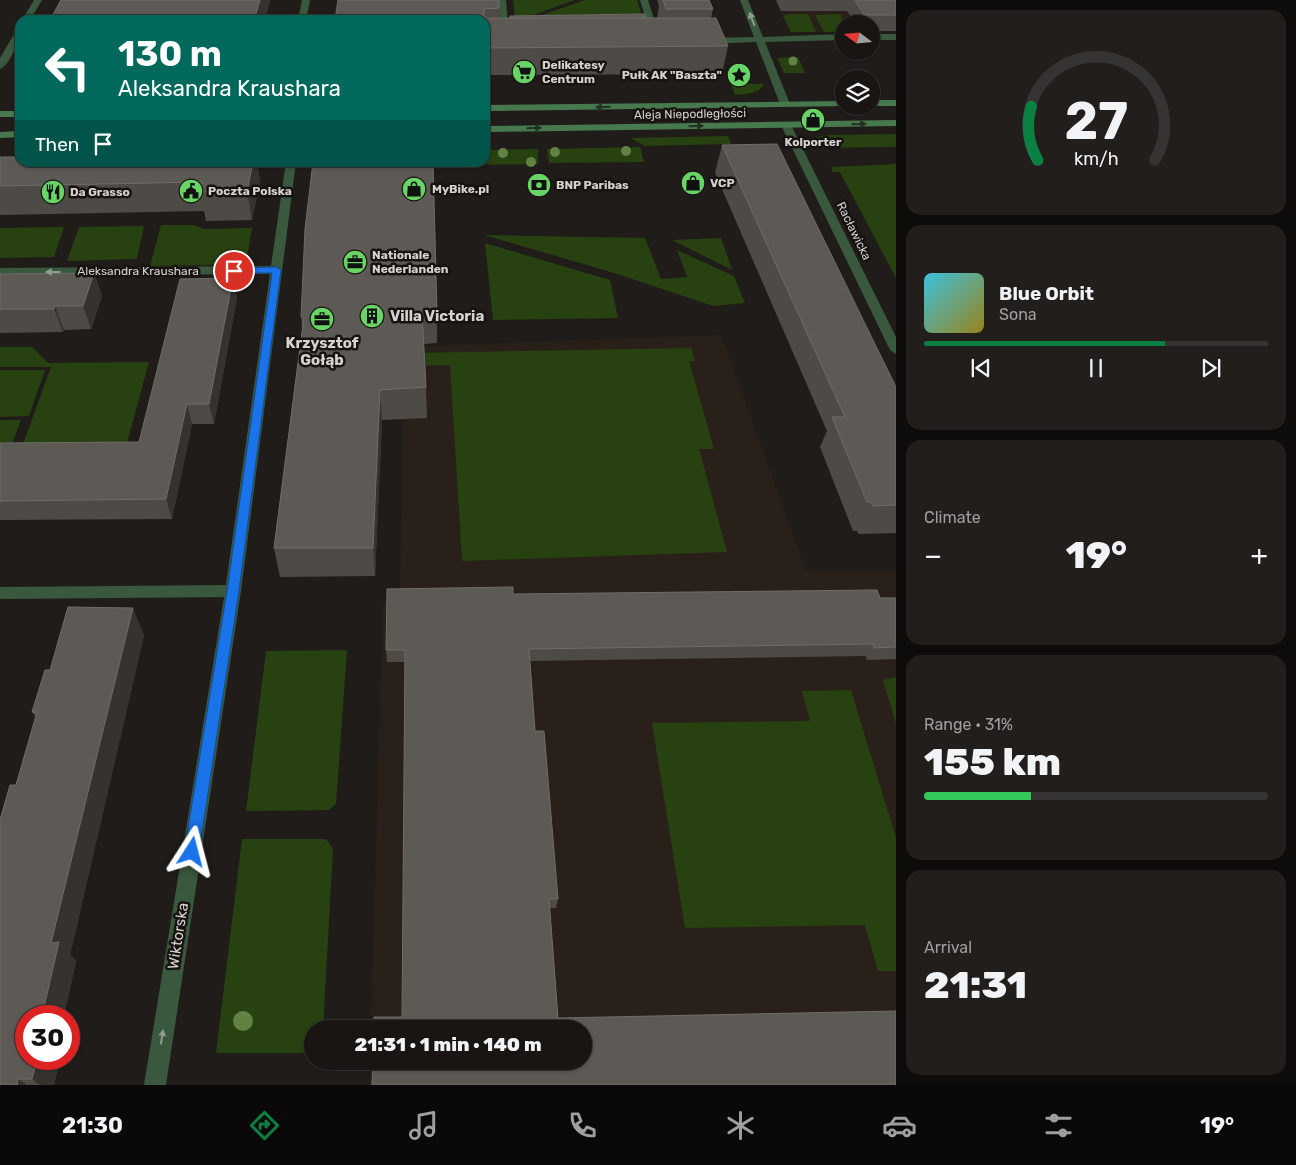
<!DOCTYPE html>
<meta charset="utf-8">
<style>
body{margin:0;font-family:Rubik,sans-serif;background:#211e1c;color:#f1f3f6;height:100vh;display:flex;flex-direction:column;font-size:19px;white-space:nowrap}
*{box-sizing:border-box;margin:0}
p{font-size:16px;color:#9f9fa0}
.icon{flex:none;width:28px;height:28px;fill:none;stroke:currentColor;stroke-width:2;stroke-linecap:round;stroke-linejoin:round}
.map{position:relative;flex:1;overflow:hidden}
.drawer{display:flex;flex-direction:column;gap:10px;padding:10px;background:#0d0c0a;width:400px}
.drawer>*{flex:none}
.guide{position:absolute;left:15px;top:15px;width:475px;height:152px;border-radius:15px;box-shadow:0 1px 4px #0004,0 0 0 1px #363433;background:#00695c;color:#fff;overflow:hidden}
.needle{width:32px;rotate:286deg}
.controls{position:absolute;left:835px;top:15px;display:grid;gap:10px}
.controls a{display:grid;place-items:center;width:45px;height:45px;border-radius:50%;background:#181513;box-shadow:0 1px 4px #0004,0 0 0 1px #363433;font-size:25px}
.speed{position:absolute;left:15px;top:1005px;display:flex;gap:10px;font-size:25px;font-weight:700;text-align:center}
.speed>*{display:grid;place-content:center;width:65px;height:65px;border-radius:50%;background:#181513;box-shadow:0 1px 4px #0004,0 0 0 1px #363433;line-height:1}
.speed .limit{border:8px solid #d22;background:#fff;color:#111}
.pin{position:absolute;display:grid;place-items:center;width:42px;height:42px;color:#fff;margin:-21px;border:2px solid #fff;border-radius:50%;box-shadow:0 1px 5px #0007}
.me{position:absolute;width:55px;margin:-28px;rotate:9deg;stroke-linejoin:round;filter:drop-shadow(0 0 4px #0008)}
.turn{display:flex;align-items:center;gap:18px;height:105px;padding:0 20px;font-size:22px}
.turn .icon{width:65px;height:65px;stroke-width:2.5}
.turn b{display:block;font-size:35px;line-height:42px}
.then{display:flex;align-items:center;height:48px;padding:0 20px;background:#0003;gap:10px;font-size:19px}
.big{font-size:38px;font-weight:800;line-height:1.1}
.drawer .widget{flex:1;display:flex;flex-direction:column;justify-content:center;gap:8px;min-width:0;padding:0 18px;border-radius:15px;background:#211e1c}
.drawer .dial{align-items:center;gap:0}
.dial svg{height:130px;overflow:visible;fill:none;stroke:#363433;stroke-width:7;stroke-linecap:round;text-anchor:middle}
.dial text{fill:#f1f3f6;stroke:none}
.song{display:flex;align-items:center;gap:15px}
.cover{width:60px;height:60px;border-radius:8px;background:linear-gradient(135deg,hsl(190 70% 55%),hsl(50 70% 35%))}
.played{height:5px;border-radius:2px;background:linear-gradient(90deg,#0b8043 70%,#363433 70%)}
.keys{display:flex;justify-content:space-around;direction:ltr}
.heat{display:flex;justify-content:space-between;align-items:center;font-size:28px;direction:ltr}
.charge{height:8px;border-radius:4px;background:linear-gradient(90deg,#34c759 31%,#363433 0)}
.trip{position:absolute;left:304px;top:1020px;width:288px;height:50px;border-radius:25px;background:#181513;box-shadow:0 1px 4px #0004,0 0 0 1px #363433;font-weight:800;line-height:50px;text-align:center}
.tabs{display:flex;height:80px;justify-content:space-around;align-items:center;background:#0a0808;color:#9f9fa0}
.tabs .icon{width:35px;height:35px}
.tabs .current{color:#0b8043}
.tabs b{font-size:22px;color:#f1f3f6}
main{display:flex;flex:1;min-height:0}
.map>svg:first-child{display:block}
.built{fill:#292119}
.green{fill:#274110}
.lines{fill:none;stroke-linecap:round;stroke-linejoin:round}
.lane{fill:#39583d;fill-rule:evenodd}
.street{fill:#39583d;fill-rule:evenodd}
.secondary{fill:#46794e;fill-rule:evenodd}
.tree{fill:#618243}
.wall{fill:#4e4a46}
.shaded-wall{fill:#36322e}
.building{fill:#5d5955;stroke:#706c68}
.oneway{fill:#8f9c8e}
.oneway2{fill:#253223}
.route{fill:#1a73e8;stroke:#114b97}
.labels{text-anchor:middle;stroke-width:5;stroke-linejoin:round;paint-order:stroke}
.far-poi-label{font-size:12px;font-weight:bold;fill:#d5d3d0;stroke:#171310;text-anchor:start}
.far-street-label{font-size:12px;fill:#d5d3d0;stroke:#171310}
.poi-label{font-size:15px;font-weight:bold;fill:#d5d3d0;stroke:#171310;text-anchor:start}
.street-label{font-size:15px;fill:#d5d3d0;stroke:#171310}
</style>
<main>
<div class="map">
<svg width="896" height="1085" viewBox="0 0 896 1085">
<rect width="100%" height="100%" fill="#201c19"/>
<!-- built -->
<g class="built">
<path d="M 775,0 L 860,0 L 878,32 L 871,32 L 871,24 L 844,24 L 844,32 L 791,32 Z"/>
<path d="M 721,335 L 806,571 L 896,571 L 896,1085 L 370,1085 L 371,1061 L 582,1061 L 582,1029 L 371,1029 L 383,602 L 399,601 L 400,592 L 404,347 Z"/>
</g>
<!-- green -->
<g class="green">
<path d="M 513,0 L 575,0 L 525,18 L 515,18 Z"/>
<path d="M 585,0 L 637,0 L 642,16 L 536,17 Z"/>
<path d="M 789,14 L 808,14 L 816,32 L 791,32 L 783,16 Z"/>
<path d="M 840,14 L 845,24 L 844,32 L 824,32 L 815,15 Z"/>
<path d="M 798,57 L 805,73 L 784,73 L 777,58 Z"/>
<path d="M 731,83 L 764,84 C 759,94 746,94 735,95 Z"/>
<path d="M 896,134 L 896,147 L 815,148 L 811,143 L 815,138 L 825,135 Z"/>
<path d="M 728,136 L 731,144 L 645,146 L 630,138 Z"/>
<path d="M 640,147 L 644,162 L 549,163 L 547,149 Z"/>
<path d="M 538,149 L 538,164 L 387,166 L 387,162 L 485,162 L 485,150 Z"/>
<path d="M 896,164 L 896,278 L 840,172 L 833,172 L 831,167 Z"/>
<path d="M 161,225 L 194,225 L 204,229 L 252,228 L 246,264 L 150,266 Z"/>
<path d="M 144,226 L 137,259 L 67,261 L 79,227 Z"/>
<path d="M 64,227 L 54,257 L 0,258 L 0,228 Z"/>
<path d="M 484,235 L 645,238 L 661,279 L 687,277 L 677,250 L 734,276 L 745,303 L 713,306 L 614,273 Z"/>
<path d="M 721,238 L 732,270 L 672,240 Z"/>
<path d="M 485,243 L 610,280 L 618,318 L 493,320 Z"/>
<path d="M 0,347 L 32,347 L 48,363 L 149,362 L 127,443 L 23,444 L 51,367 L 0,367 Z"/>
<path d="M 691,348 L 695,361 L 689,361 L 714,449 L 699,449 L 727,552 L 462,561 L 450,365 L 409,366 L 408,353 Z"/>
<path d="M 0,370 L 45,370 L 29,416 L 0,417 Z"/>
<path d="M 0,420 L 21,420 L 12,444 L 0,445 Z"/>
<path d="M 347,650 L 336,804 L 329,810 L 246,811 L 266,651 Z"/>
<path d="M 896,677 L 896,724 L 883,680 Z"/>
<path d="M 851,690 L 896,838 L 896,971 L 878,971 L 865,925 L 685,928 L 652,723 L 810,721 L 802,691 Z"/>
<path d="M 242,839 L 326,839 L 333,849 L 323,1029 L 312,1029 L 312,1053 L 216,1053 Z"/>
</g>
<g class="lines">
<!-- lane -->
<path class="lane" d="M 233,585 L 239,587 L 241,591 L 239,595 L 233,597 L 0,599 L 0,587 Z"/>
<!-- street -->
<g class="street">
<path d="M 34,0 L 42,0 L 30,20 L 22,20 Z"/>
<path d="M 302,0 L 310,0 L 306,20 L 298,20 Z"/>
<path d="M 498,0 L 506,0 L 509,38 L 505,41 L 501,38 Z"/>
<path d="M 640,0 L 648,0 L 660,38 L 659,40 L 653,40 L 652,38 Z"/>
<path d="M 740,0 L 748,0 L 763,37 L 844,34 L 844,40 L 765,42 L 790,104 L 788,106 L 782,106 L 780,104 L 756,42 L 705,44 L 701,41 L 705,38 L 754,37 Z"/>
<path d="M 20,28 C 20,39 10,65 0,69 L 0,58 L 16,31 Z"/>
<rect x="871" y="34" width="25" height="6"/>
<path d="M 786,122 L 791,125 L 896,337 L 896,354 L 890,350 L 781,125 Z"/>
<path d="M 286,162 L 296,162 L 241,591 L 166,1085 L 144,1085 L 225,591 L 270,274 L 0,276 L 0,268 L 271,266 Z"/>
</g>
<!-- secondary -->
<g class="secondary">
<rect x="871" y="100" width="25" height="6"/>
<path d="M 844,101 L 844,106 L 847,106 L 485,111 L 485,105 Z"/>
<rect x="0" y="111" width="20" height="6"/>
<path d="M 896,120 L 896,126 L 485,132 L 485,126 Z"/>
<path d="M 20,131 L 20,137 L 0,138 L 0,132 Z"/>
</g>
</g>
<!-- trees -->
<g class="tree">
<circle cx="793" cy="61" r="4.5"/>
<circle cx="626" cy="151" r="5"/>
<circle cx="555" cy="152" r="5"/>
<circle cx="503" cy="153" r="5"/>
<circle cx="531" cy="162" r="5"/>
<circle cx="243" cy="1021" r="10"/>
</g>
<!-- wall -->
<g class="wall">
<path d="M 61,0 L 270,0 L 265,20 L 50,20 Z"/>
<path d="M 338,0 L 499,8 L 499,18 L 657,18 L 659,6 L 657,0 L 709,0 L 713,9 L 711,18 L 728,46 L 722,74 L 485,75 L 485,20 Z"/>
<path d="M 776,0 L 896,0 L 896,31 L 871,31 L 871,24 L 855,24 L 847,11 L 781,11 Z"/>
<path d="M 722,145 L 896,387 L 896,533 L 859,534 L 857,531 L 853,531 L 820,447 L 827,431 L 715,173 Z"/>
<path d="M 0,157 L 20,162 L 257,162 L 260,182 L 252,220 L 206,221 L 204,211 L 0,215 Z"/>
<path d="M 94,273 L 102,296 L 91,329 L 64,330 L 63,332 L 0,333 L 0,274 Z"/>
<path d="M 233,278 L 237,298 L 214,424 L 192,424 L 172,519 L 0,520 L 0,443 L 139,442 Z"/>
<path d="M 437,313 L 437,343 L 424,344 L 426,387 L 427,418 L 382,420 L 375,576 L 280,577 L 274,548 L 302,329 L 301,317 Z"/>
<path d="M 513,594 L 896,598 L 896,659 L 867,660 L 866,656 L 530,661 L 535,731 L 558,899 L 556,908 L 550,908 L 558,1018 L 896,1085 L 402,1017 L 405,662 L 387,662 L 386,650 Z"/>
<path d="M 144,635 L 70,955 L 76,961 L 64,1016 L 26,1016 L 26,1059 L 60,1059 L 54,1085 L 0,1085 L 16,785 L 36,717 L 32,712 Z"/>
</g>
<!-- shaded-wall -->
<g class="shaded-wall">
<path d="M 260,0 L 270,0 L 265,20 L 254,20 Z"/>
<path d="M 253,162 L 257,162 L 260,182 L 252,220 L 247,191 Z"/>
<path d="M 94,273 L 102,296 L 91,329 L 83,306 Z"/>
<path d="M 233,278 L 237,298 L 214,424 L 209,404 Z"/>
<path d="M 55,306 L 64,330 L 63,332 L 54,309 Z"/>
<path d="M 380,390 L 382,420 L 375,576 L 373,548 Z"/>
<path d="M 187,404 L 192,424 L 172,519 L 166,499 Z"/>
<path d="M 133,608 L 144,635 L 70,955 L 76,961 L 64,1016 L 42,1016 L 51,943 Z"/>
<path d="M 37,1059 L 60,1059 L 54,1085 L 40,1085 L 32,1079 Z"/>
<path d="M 18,1079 L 27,1085 L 17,1085 Z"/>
</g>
<!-- building -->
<g class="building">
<path d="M 61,0 L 260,0 L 254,20 L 209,20 L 210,17 L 93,18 L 92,20 L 50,20 Z"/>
<path d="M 338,0 L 499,0 L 499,8 L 484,9 L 484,16 L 486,18 L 716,18 L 728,46 L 485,48 L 485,20 L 335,20 Z"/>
<path d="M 663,0 L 709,0 L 713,9 L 666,9 Z"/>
<path d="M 855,0 L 896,0 L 896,15 L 864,15 Z"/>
<path d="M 645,14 L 646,18 L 510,18 L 510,16 Z"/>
<path d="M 777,144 L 896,387 L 896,505 L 873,506 L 871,502 L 867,502 L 832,417 L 845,417 L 722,145 Z"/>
<path d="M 0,157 L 20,157 L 20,162 L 253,162 L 247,191 L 200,192 L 202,182 L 0,186 Z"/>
<path d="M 313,162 L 433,162 L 437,313 L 422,313 L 426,387 L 380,390 L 373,548 L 274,548 L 304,317 L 301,317 L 305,229 Z"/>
<path d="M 94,273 L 83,306 L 55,306 L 54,309 L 0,309 L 0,274 Z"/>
<path d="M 233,278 L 209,404 L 187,404 L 166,499 L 0,501 L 0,443 L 139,442 L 180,279 Z"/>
<path d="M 513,587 L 513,594 L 877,590 L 880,598 L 896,598 L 896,647 L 874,648 L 873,644 L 529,649 L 535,731 L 544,731 L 558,899 L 549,899 L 558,1018 L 896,1011 L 896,1085 L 372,1085 L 373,1061 L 582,1061 L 582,1029 L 374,1029 L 374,1017 L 402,1017 L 405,650 L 386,650 L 387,589 Z"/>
<path d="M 68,607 L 133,608 L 51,943 L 59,942 L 42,1016 L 26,1016 L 26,1059 L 37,1059 L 32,1079 L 18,1079 L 17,1085 L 0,1085 L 0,820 L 10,785 L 16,785 L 37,712 L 32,712 L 45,670 L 50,670 Z"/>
</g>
<!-- one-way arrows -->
<defs><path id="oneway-solid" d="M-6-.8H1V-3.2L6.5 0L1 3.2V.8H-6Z" transform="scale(1.25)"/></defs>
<g class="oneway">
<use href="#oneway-solid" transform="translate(752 19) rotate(-111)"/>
<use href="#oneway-solid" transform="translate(53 272) rotate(180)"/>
<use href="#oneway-solid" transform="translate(162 1037) rotate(-81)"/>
</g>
<g class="oneway2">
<use href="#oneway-solid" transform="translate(603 107) rotate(179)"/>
<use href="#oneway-solid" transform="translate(859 124) rotate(-1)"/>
<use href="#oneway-solid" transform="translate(696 126) rotate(-1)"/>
<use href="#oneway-solid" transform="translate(534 128) rotate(-1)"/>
</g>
<!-- route -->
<path class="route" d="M 276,267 L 281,270 L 239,591 L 199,852 L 197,857 L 192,859 L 186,857 L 184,852 L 227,591 L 272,273 L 234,273 L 230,271 L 234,268 Z"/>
<!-- icons -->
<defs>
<g id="supermarket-disc" transform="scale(1.25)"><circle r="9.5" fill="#68d465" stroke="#171310"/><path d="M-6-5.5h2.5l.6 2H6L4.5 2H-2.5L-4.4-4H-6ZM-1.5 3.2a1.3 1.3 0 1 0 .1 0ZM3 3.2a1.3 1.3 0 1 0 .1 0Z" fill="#111"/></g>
<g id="sight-disc" transform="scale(1.25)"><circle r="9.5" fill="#68d465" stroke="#171310"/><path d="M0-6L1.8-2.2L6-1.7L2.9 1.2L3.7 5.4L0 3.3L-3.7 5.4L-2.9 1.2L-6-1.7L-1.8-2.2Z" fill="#111"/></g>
<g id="shop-disc" transform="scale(1.25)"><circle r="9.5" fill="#68d465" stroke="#171310"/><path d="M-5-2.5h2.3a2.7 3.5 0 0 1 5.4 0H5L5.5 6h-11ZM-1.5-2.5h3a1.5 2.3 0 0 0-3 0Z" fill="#111"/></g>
<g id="bank-disc" transform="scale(1.25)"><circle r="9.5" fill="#68d465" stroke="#171310"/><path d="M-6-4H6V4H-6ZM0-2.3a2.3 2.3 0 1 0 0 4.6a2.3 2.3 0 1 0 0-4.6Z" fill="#111"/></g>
<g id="civic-disc" transform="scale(1.25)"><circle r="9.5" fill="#68d465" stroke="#171310"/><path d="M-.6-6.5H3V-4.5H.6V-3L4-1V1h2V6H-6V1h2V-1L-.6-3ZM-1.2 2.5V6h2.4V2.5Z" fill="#111"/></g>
<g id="restaurant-disc" transform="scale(1.25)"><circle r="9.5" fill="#68d465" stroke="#171310"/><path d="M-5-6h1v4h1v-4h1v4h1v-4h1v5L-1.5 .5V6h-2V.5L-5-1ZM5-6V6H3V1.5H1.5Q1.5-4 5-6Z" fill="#111"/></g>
<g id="office-disc" transform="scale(1.25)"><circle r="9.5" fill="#68d465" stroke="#171310"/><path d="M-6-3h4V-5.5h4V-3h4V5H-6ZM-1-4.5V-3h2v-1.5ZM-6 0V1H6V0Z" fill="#111"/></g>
<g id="building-disc" transform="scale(1.25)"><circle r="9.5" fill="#68d465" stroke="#171310"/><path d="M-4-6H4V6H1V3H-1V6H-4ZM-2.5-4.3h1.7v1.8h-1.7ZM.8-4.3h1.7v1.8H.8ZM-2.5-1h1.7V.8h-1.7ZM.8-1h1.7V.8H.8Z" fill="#111"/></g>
</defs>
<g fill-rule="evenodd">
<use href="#supermarket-disc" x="524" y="72"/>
<use href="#sight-disc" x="739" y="75"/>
<use href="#shop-disc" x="813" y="120"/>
<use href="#shop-disc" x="693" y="183"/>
<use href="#bank-disc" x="539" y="185"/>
<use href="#shop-disc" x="414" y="189"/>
<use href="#civic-disc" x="191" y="191"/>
<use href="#restaurant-disc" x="53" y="192"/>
<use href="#office-disc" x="355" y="262"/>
<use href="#building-disc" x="372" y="316"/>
<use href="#office-disc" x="322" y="319"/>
</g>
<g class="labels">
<!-- far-poi labels -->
<g class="far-poi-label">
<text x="542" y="69">Delikatesy<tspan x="542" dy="14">Centrum</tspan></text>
<text x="722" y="79" text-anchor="end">Pułk AK "Baszta"</text>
<text x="813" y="146" text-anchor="middle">Kolporter</text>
<text x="710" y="187">VCP</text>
<text x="556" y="189">BNP Paribas</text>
<text x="432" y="193">MyBike.pl</text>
<text x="208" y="195">Poczta Polska</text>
<text x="70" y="196">Da Grasso</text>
<text x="372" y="259">Nationale<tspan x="372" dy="14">Nederlanden</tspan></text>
</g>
<!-- far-street labels -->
<g class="far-street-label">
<text transform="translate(690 114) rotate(-1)" y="4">Aleja Niepodległości</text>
<text transform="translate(854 231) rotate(64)" y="4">Racławicka</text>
<text x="138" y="275">Aleksandra Kraushara</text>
</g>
<!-- poi labels -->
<g class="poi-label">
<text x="390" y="321">Villa Victoria</text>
<text x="322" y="348" text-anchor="middle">Krzysztof<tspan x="322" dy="17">Gołąb</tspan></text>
</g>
<!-- street labels -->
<g class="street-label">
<text transform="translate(178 936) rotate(-81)" y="5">Wiktorska</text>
</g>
</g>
</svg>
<div class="controls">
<a><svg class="needle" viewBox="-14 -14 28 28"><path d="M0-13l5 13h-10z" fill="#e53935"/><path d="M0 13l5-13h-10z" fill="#9f9fa0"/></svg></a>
<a><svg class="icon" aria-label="layers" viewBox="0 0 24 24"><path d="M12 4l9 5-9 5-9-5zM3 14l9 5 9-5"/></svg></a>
</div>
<div class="speed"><div class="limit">30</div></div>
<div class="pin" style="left:234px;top:271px;background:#d93025"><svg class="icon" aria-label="arrive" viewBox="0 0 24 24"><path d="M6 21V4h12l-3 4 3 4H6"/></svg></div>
<svg class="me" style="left:192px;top:852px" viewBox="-20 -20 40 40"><path d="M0-17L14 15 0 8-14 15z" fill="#1a73e8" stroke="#fff" stroke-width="4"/></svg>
<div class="trip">21:31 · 1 min · 140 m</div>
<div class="guide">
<div class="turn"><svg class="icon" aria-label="left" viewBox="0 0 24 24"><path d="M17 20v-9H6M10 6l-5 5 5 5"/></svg><div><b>130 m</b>Aleksandra Kraushara</div></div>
<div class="then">Then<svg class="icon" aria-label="arrive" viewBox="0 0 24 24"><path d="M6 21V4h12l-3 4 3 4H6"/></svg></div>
</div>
</div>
<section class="drawer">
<div class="widget dial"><svg viewBox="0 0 100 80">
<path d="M14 69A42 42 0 1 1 86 69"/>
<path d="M14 69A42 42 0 0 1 10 36" stroke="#0b8043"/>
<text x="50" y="56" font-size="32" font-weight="700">27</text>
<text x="50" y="72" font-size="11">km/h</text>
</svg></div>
<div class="widget">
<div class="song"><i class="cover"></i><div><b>Blue Orbit</b><p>Sona</p></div></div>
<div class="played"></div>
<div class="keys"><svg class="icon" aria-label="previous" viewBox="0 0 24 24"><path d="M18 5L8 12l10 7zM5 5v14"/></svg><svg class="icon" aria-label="pause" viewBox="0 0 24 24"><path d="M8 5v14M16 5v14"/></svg><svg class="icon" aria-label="next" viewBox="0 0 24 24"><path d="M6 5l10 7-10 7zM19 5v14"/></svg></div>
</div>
<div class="widget"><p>Climate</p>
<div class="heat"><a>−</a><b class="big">19°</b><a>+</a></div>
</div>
<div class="widget"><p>Range · 31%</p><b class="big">155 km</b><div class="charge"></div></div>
<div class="widget"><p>Arrival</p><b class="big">21:31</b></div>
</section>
</main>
<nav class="tabs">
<b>21:30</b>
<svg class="icon current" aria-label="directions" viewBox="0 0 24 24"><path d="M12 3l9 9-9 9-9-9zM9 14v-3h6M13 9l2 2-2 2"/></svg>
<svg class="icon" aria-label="music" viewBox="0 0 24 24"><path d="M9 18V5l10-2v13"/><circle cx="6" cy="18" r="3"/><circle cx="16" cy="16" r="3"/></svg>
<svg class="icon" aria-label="phone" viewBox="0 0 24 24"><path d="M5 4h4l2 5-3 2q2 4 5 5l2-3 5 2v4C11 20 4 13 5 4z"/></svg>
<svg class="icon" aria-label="climate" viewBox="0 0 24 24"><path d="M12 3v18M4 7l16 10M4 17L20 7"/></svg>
<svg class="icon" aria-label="car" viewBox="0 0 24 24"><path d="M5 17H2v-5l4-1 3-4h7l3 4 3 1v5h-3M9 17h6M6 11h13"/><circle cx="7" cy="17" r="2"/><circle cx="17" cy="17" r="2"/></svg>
<svg class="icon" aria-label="filters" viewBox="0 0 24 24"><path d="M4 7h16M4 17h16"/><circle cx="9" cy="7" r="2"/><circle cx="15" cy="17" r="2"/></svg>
<b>19°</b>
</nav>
